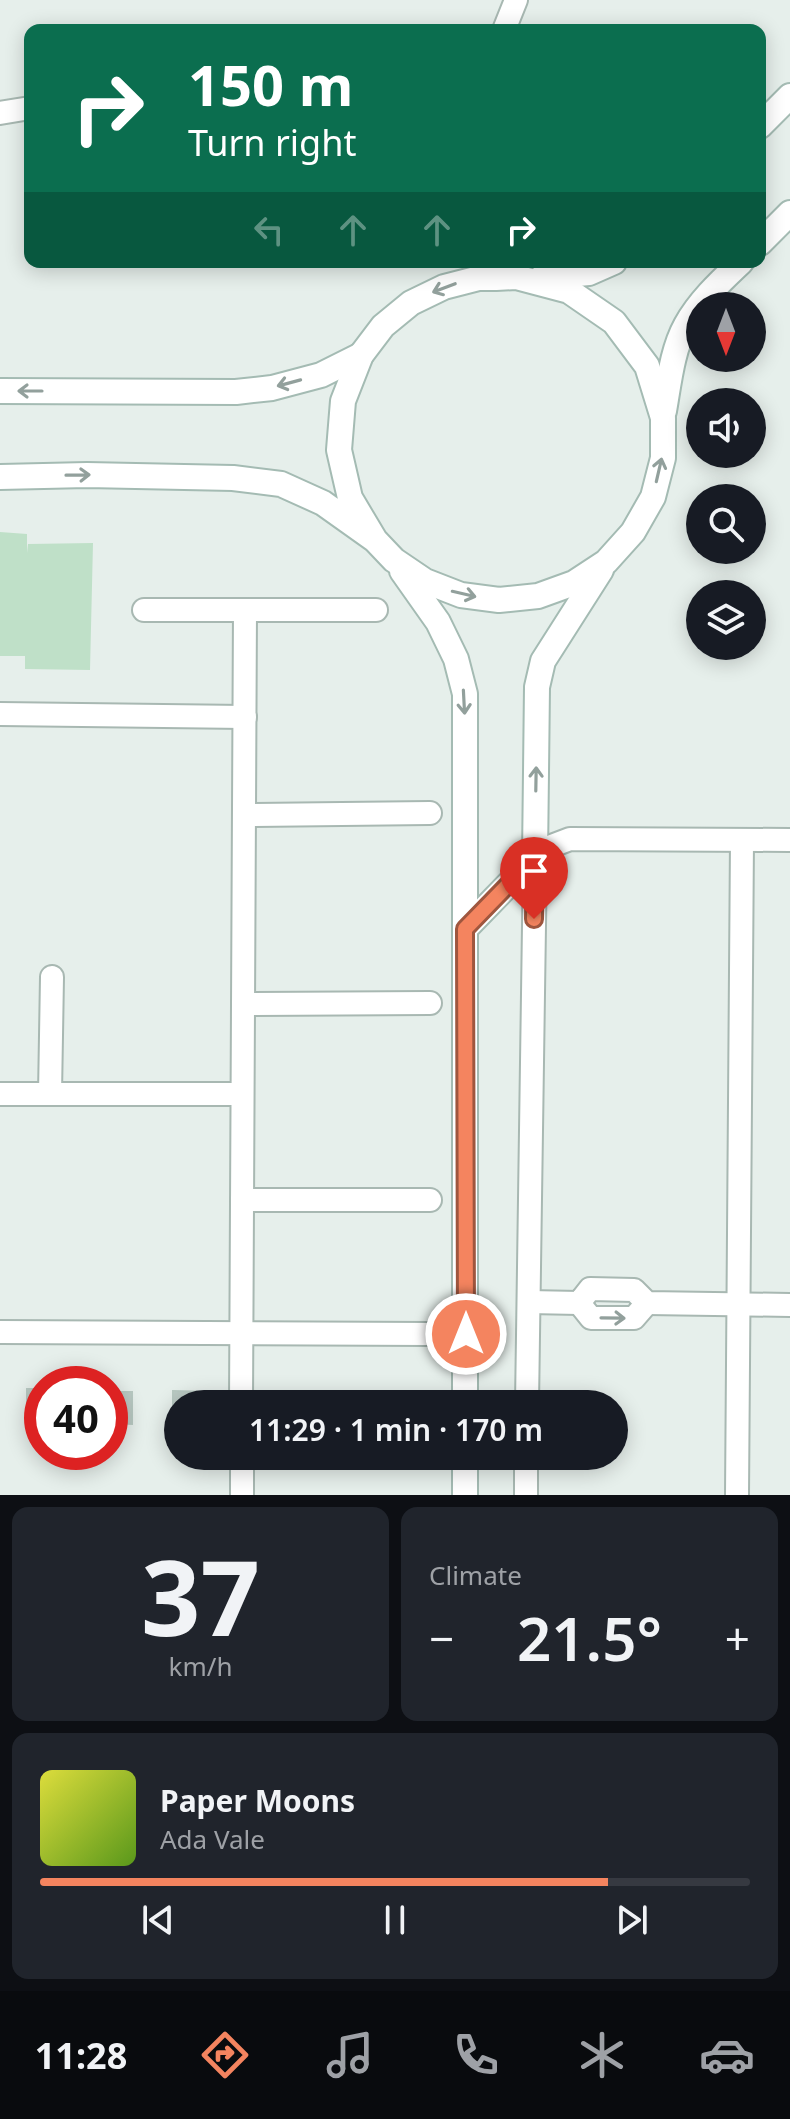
<!DOCTYPE html>
<meta charset="utf-8">
<style>
body{margin:0;font-family:"Noto Sans",sans-serif;background:#20242c;color:#f1f3f6;height:100vh;display:flex;flex-direction:column;font-size:30px;white-space:nowrap}
*{box-sizing:border-box;margin:0}
p{font-size:26px;color:#9ea1a6}
.icon{flex:none;width:44px;height:44px;fill:none;stroke:currentColor;stroke-width:2;stroke-linecap:round;stroke-linejoin:round}
.map{position:relative;height:1495px;overflow:hidden}
.details{display:flex;flex-direction:column;gap:12px;padding:12px;background:#0d0f14;flex:1}
.details>*{flex:none}
.banner{position:absolute;left:24px;top:24px;width:742px;height:244px;border-radius:16px;box-shadow:0 4px 20px #0003;background:#0b6e4f;color:#fff;overflow:hidden}
.needle{width:52px;rotate:180deg}
.controls{position:absolute;left:686px;top:292px;display:grid;gap:16px}
.controls a{display:grid;place-items:center;width:80px;height:80px;border-radius:50%;background:#171b24;box-shadow:0 4px 20px #0003;font-size:40px}
.speed{position:absolute;left:24px;top:1366px;display:flex;gap:16px;font-size:40px;font-weight:700;text-align:center}
.speed>*{display:grid;place-content:center;width:104px;height:104px;border-radius:50%;background:#171b24;box-shadow:0 4px 20px #0003;line-height:1}
.speed .limit{border:12px solid #d22;background:#fff;color:#111}
.pin{position:absolute;display:grid;place-items:center;width:68px;height:68px;color:#fff;margin:-82px -34px;border-radius:50% 50% 50% 0;rotate:-45deg;box-shadow:0 0 8px #0007}
.pin .icon{rotate:45deg}
.me{position:absolute;width:88px;margin:-44px;rotate:0deg;stroke-linejoin:round;filter:drop-shadow(0 0 6px #0008)}
.turn{display:flex;align-items:center;gap:28px;height:168px;padding:0 32px;font-size:36px}
.turn .icon{width:104px;height:104px;stroke-width:2.5}
.turn b{display:block;font-size:56px;line-height:68px}
.lanes{display:flex;align-items:center;height:76px;padding:0 32px;background:#0003;justify-content:center;gap:40px;direction:ltr}
.lanes .off{opacity:.35}
.big{font-size:60px;font-weight:600;line-height:1.1}
.details .widget{flex:1;display:flex;flex-direction:column;justify-content:center;gap:12px;min-width:0;padding:0 28px;border-radius:16px;background:#20242c}
.details .dial{align-items:center;gap:0}
.dial b{font-size:104px;line-height:1}
.song{display:flex;align-items:center;gap:24px}
.cover{width:96px;height:96px;border-radius:12px;background:linear-gradient(135deg,hsl(60 70% 55%),hsl(90 70% 35%))}
.played{height:8px;border-radius:4px;background:linear-gradient(90deg,#f4845f 80%,#363941 80%)}
.keys{display:flex;justify-content:space-around;direction:ltr}
.heat{display:flex;justify-content:space-between;align-items:center;font-size:44px;direction:ltr}
.details .tiles{flex:1;display:grid;gap:12px;grid-template-columns:1fr 1fr}
.widget:last-child{grid-column:span 2}
.trip{position:absolute;left:164px;top:1390px;width:464px;height:80px;border-radius:40px;background:#171b24;box-shadow:0 4px 20px #0003;font-weight:600;line-height:80px;text-align:center}
.tab-bar{display:flex;height:128px;justify-content:space-around;align-items:center;background:#090b0e;color:#9ea1a6}
.tab-bar .icon{width:56px;height:56px}
.tab-bar .on{color:#f4845f}
.tab-bar b{font-size:36px;color:#f1f3f6}
.map>svg:first-child{display:block}
.green{fill:#bfe0c8}
.building{fill:#bbcac4;stroke:#b8c9c2;stroke-width:2}
.lines{fill:none;stroke-linecap:round;stroke-linejoin:round}
.street-casing{stroke:#a8b8b2;stroke-width:26}
.secondary-casing{stroke:#a4bbb3;stroke-width:28}
.street{stroke:#fff;stroke-width:22}
.secondary{stroke:#fff;stroke-width:24}
.oneway{stroke:#92a09c}
.route-casing{stroke:#9f563e;stroke-width:20}
.route{stroke:#f4845f;stroke-width:14}
</style>
<div class="map">
<svg width="790" height="1495" viewBox="0 0 790 1495">
<rect width="100%" height="100%" fill="#e6efeb"/>
<!-- green -->
<path class="green" d="M 0,532 L 27,534 L 27,553 L 28,544 L 93,543 L 90,670 L 25,669 L 25,656 L 0,656 Z"/>
<!-- building -->
<g class="building">
<rect x="27" y="1389" width="15" height="32"/>
<path d="M 173,1391 L 211,1392 L 210,1404 L 178,1404 L 178,1423 L 173,1423 Z"/>
<path d="M 110,1392 L 132,1392 L 132,1424 L 110,1423 Z"/>
</g>
<g class="lines">
<!-- street casing -->
<g class="street-casing">
<g id="street">
<path d="M 504,30 L 516,0"/>
<path d="M 0,113 L 30,108"/>
<path d="M 144,610 L 376,610"/>
<path d="M 0,714 L 245,717"/>
<path d="M 244,815 L 430,813"/>
<path d="M 243,1004 L 430,1003"/>
<path d="M 0,1094 L 242,1094"/>
<path d="M 50,1094 L 52,977"/>
<path d="M 242,1200 L 430,1200"/>
<path d="M 529,1302 L 579,1303 L 590,1289 L 634,1290 L 647,1303 L 790,1305"/>
<path d="M 579,1303 L 591,1318 L 634,1318 L 647,1303"/>
<path d="M 0,1332 L 430,1334"/>
<path d="M 241,1404 L 245,610"/>
<path d="M 527,1404 L 535,857 L 549,847 L 570,839 L 790,840"/>
<path d="M 242,1456 L 242,1495"/>
<path d="M 526,1495 L 526,1456"/>
<path d="M 737,1495 L 742,840"/>
</g>
</g>
<!-- secondary casing -->
<g class="secondary-casing">
<g id="secondary">
<path d="M 760,126 L 790,96"/>
<path d="M 760,243 L 790,213"/>
<path d="M 542,277 L 589,273 L 614,262"/>
<path d="M 0,391 L 236,392 L 272,388 L 321,375 L 361,355"/>
<path d="M 664,411 C 669,383 672,350 686,325 C 700,300 721,281 741,262"/>
<path d="M 0,477 L 87,475 L 233,478 L 281,484 L 323,503 L 375,540 L 394,560 L 425,581 L 461,595 L 499,600 L 538,596 L 574,583 L 606,562 L 633,532 L 653,497 L 663,458 L 663,418 L 647,366 L 614,322 L 569,291 L 516,277 L 496,278 L 479,278 L 444,287 L 411,303 L 383,326 L 361,355 L 343,401 L 339,450 L 350,498 L 375,540"/>
<path d="M 402,571 L 438,622 L 456,659 L 465,694 L 465,1404"/>
<path d="M 465,929 L 535,857 L 537,687 L 543,661 L 601,570"/>
<path d="M 465,1495 L 465,1456"/>
</g>
</g>
<!-- street -->
<use href="#street" class="street"/>
<!-- secondary -->
<use href="#secondary" class="secondary"/>
</g>
<!-- one-way arrows -->
<defs><path id="oneway-shaft" d="M-6 0H5M1.5-3L5.5 0L1.5 3" fill="none" stroke-width="1.6" stroke-linecap="round" stroke-linejoin="round" transform="scale(2)"/></defs>
<g class="oneway">
<use href="#oneway-shaft" transform="translate(444 288) rotate(159)"/>
<use href="#oneway-shaft" transform="translate(289 383) rotate(165)"/>
<use href="#oneway-shaft" transform="translate(30 391) rotate(-180)"/>
<use href="#oneway-shaft" transform="translate(659 470) rotate(-77)"/>
<use href="#oneway-shaft" transform="translate(78 475) rotate(-1)"/>
<use href="#oneway-shaft" transform="translate(464 594) rotate(13)"/>
<use href="#oneway-shaft" transform="translate(464 702) rotate(87)"/>
<use href="#oneway-shaft" transform="translate(536 779) rotate(-89)"/>
<use href="#oneway-shaft" transform="translate(613 1318) rotate(1)"/>
</g>
<g class="lines">
<!-- route casing -->
<g class="route-casing">
<path id="route" d="M 466,1334 L 465,929 L 535,857 L 534,919"/>
</g>
<!-- route -->
<use href="#route" class="route"/>
</g>
</svg>
<div class="controls">
<a><svg class="needle" viewBox="-14 -14 28 28"><path d="M0-13l5 13h-10z" fill="#e53935"/><path d="M0 13l5-13h-10z" fill="#9ea1a6"/></svg></a>
<a><svg class="icon" aria-label="sound" viewBox="0 0 24 24"><path d="M4 9h4l5-4v14l-5-4H4zM17 9q2 3 0 6"/></svg></a>
<a><svg class="icon" aria-label="search" viewBox="0 0 24 24"><circle cx="10" cy="10" r="6"/><path d="M15 15l6 6"/></svg></a>
<a><svg class="icon" aria-label="layers" viewBox="0 0 24 24"><path d="M12 4l9 5-9 5-9-5zM3 14l9 5 9-5"/></svg></a>
</div>
<div class="speed"><div class="limit">40</div></div>
<div class="pin" style="left:534px;top:919px;background:#d93025"><svg class="icon" aria-label="arrive" viewBox="0 0 24 24"><path d="M6 21V4h12l-3 4 3 4H6"/></svg></div>
<svg class="me" style="left:466px;top:1334px" viewBox="-20 -20 40 40"><circle r="17" fill="#f4845f" stroke="#fff" stroke-width="3"/><path d="M0-11L8 9 0 5-8 9z" fill="#fff"/></svg>
<div class="trip">11:29 · 1 min · 170 m</div>
<div class="banner">
<div class="turn"><svg class="icon" aria-label="right" viewBox="0 0 24 24"><path d="M7 20v-9h11M14 6l5 5-5 5"/></svg><div><b>150 m</b>Turn right</div></div>
<div class="lanes"><svg class="icon off" aria-label="left" viewBox="0 0 24 24"><path d="M17 20v-9H6M10 6l-5 5 5 5"/></svg><svg class="icon off" aria-label="ahead" viewBox="0 0 24 24"><path d="M12 20V5M6 11l6-6 6 6"/></svg><svg class="icon off" aria-label="ahead" viewBox="0 0 24 24"><path d="M12 20V5M6 11l6-6 6 6"/></svg><svg class="icon" aria-label="right" viewBox="0 0 24 24"><path d="M7 20v-9h11M14 6l5 5-5 5"/></svg></div>
</div>
</div>
<section class="details">
<div class="tiles">
<div class="widget dial"><b>37</b><p>km/h</p></div>
<div class="widget"><p>Climate</p>
<div class="heat"><a>−</a><b class="big">21.5°</b><a>+</a></div>
</div>
<div class="widget">
<div class="song"><i class="cover"></i><div><b>Paper Moons</b><p>Ada Vale</p></div></div>
<div class="played"></div>
<div class="keys"><svg class="icon" aria-label="previous" viewBox="0 0 24 24"><path d="M18 5L8 12l10 7zM5 5v14"/></svg><svg class="icon" aria-label="pause" viewBox="0 0 24 24"><path d="M8 5v14M16 5v14"/></svg><svg class="icon" aria-label="next" viewBox="0 0 24 24"><path d="M6 5l10 7-10 7zM19 5v14"/></svg></div>
</div>
</div>
</section>
<nav class="tab-bar">
<b>11:28</b>
<svg class="icon on" aria-label="directions" viewBox="0 0 24 24"><path d="M12 3l9 9-9 9-9-9zM9 14v-3h6M13 9l2 2-2 2"/></svg>
<svg class="icon" aria-label="music" viewBox="0 0 24 24"><path d="M9 18V5l10-2v13"/><circle cx="6" cy="18" r="3"/><circle cx="16" cy="16" r="3"/></svg>
<svg class="icon" aria-label="phone" viewBox="0 0 24 24"><path d="M5 4h4l2 5-3 2q2 4 5 5l2-3 5 2v4C11 20 4 13 5 4z"/></svg>
<svg class="icon" aria-label="climate" viewBox="0 0 24 24"><path d="M12 3v18M4 7l16 10M4 17L20 7"/></svg>
<svg class="icon" aria-label="car" viewBox="0 0 24 24"><path d="M5 17H2v-5l4-1 3-4h7l3 4 3 1v5h-3M9 17h6M6 11h13"/><circle cx="7" cy="17" r="2"/><circle cx="17" cy="17" r="2"/></svg>
</nav>
